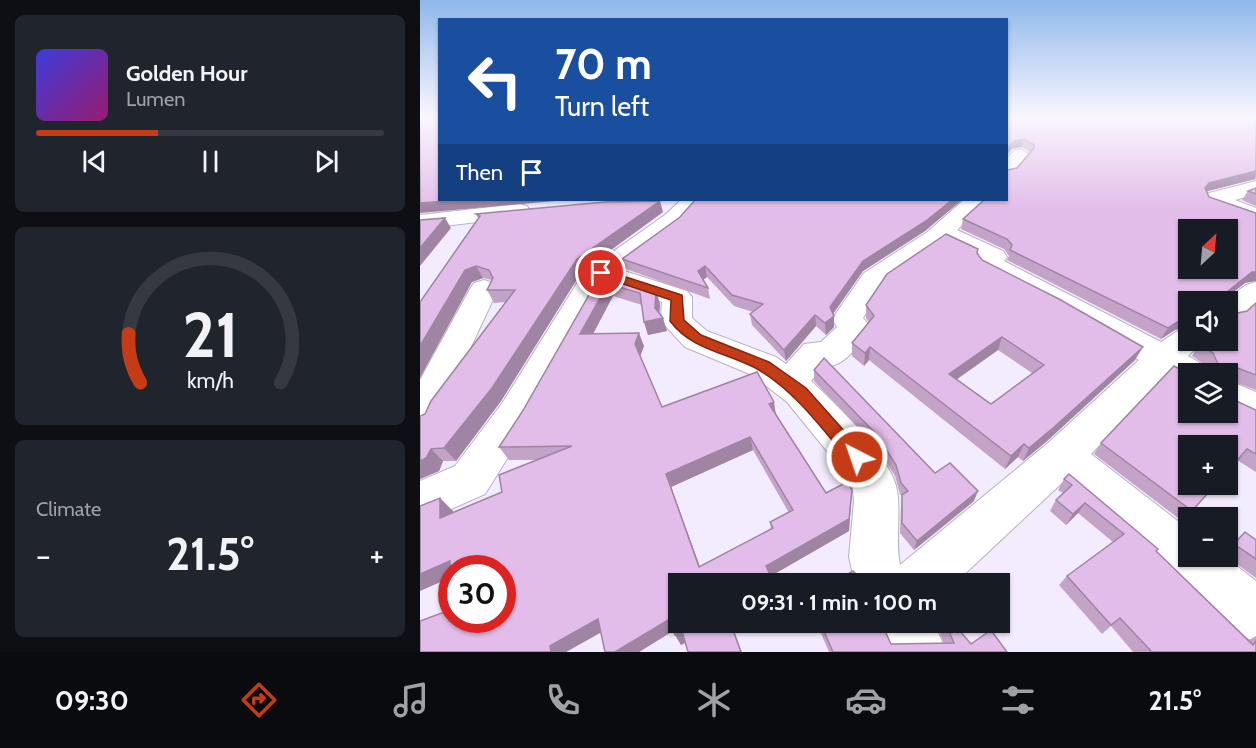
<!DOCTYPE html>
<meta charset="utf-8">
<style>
body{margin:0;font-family:Cabin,sans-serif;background:#20242c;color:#f1f3f6;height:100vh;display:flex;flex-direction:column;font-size:22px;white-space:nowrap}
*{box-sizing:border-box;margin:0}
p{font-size:20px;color:#9ea1a6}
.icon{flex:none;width:33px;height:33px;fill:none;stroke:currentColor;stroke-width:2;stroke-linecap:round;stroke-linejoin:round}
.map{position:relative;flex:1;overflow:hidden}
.drawer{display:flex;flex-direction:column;gap:15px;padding:15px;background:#0d0f14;width:420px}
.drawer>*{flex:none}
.banner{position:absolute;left:18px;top:18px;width:570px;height:183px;border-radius:0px;box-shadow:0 2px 4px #0004;background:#1a4fa0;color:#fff;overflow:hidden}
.needle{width:39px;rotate:26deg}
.tools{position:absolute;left:758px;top:219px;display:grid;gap:12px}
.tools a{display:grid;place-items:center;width:60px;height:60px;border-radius:0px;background:#171b24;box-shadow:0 2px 4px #0004;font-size:30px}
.speed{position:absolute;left:18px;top:555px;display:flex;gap:12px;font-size:30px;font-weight:700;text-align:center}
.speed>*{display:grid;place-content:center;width:78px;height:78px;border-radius:50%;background:#171b24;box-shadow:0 2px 4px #0004;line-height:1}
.speed .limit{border:9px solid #d22;background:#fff;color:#111}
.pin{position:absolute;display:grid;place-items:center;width:51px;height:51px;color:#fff;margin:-26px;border:3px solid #fff;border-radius:50%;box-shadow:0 2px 6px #0007}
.me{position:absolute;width:66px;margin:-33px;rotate:319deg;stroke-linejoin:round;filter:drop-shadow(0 0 4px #0008)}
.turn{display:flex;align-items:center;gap:21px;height:126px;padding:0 18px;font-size:27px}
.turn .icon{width:78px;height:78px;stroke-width:2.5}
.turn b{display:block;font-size:42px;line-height:51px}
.then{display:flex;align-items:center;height:57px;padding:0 18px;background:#0003;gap:12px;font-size:22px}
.big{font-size:45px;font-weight:700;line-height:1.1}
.drawer .card{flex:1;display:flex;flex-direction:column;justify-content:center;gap:9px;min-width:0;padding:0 21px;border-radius:9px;background:#20242c}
.drawer .dial{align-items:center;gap:0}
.dial svg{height:156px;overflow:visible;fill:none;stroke:#363941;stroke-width:7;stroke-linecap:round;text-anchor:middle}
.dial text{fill:#f1f3f6;stroke:none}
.song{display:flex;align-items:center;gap:18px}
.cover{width:72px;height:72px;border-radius:9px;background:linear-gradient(135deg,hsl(240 70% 55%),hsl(320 70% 35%))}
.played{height:6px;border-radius:3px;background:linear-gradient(90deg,#c43b16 35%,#363941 35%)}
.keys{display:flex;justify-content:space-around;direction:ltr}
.heat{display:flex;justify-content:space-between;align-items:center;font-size:33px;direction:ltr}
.trip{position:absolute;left:248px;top:573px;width:342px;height:60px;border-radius:0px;background:#171b24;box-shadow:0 2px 4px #0004;font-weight:700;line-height:60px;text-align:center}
.dock{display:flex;height:96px;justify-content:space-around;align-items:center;background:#090b0e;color:#9ea1a6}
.dock .icon{width:42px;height:42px}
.dock .on{color:#c43b16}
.dock b{font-size:27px;color:#f1f3f6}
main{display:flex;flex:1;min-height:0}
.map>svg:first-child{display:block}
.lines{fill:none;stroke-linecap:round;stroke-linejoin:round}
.minor-casing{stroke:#b8b2c2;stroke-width:2}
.minor{fill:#fff;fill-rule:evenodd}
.wall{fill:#c3a3c8;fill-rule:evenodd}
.shaded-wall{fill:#9f84a3}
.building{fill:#e3bde9;stroke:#9f84a3;stroke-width:1.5;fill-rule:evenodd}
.route{fill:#c43b16;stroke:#7f260e;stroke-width:1.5}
</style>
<main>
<section class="drawer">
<div class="card">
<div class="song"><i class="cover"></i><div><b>Golden Hour</b><p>Lumen</p></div></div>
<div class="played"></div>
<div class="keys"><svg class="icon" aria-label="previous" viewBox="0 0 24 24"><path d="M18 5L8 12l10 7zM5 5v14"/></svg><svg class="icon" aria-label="pause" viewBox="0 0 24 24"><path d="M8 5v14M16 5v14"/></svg><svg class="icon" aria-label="next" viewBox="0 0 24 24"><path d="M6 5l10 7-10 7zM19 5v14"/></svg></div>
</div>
<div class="card dial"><svg viewBox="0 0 100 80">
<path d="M14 69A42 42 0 1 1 86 69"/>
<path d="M14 69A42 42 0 0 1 8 44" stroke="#c43b16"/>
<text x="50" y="56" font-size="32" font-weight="700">21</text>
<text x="50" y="72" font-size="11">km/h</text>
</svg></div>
<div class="card"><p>Climate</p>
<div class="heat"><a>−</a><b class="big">21.5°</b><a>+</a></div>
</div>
</section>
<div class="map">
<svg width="836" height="652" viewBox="0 0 836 652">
<rect width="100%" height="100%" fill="#f3ecfe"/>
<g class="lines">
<!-- minor casing -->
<g class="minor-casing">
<g id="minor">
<path d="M 601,149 L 610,155 L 593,175 L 586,177 L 586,159 L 594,151 Z"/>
<path d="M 836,181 L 836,194 L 815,200 L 836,208 L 836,223 L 785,204 L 782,199 L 785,194 Z"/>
<path d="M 261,200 L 284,200 L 261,225 L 201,270 L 267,291 L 272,297 L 272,318 L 287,331 L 356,357 L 366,364 L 384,344 L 401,342 L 417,327 L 412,319 L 444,273 L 506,233 L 544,200 L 568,200 L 537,230 L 583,251 L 587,257 L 584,261 L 741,342 L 756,332 L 768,329 L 768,340 L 784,340 L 768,356 L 783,365 L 788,374 L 768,374 L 768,386 L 746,375 L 671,454 L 768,529 L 768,556 L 804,556 L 836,581 L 836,642 L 817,634 L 643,482 L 534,584 L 435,584 L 429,557 L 434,501 L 432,482 L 367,402 L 332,375 L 265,347 L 241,321 L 242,302 L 185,283 L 109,424 L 65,494 L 0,523 L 0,481 L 35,466 L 83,402 L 164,272 L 245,215 ZM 524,243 L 559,260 L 556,264 L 560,270 L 635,310 L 719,360 L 628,443 L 480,565 C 475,540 481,515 477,490 C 472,458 416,404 391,381 L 404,366 C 422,370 442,342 451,328 L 443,318 L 464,285 Z"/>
<path d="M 99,204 L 107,206 L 110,211 L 107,216 L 0,229 L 0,215 Z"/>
<path d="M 64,280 L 74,283 L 78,289 L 14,426 L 0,430 L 0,380 L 50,289 L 54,283 Z"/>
<path d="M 836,282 L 836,305 L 818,320 L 807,323 L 807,302 L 803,302 L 826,285 Z"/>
<path d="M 807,380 L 836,392 L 836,425 L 807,411 Z"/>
<path d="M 456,622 L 513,622 L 527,652 L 469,652 Z"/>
</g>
</g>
<!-- minor -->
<use href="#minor" class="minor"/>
</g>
<!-- wall -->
<g class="wall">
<path d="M 586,118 L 836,118 L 836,179 L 787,191 L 825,283 L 812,293 L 813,314 L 827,311 L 836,303 L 836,390 L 814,382 L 814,400 L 836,410 L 836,472 L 817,460 L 762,521 L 674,454 L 681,443 L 768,412 L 807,374 L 772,374 L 778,365 L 785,365 L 772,356 L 779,344 L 807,340 L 768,302 L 768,327 L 755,330 L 741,339 L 587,260 L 589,256 L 584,249 L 541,229 L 543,219 L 586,200 L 587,170 L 597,168 L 610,152 L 602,147 L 592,149 Z"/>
<path d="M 836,188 L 836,206 L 822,200 L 828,191 Z"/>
<path d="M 243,212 L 162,271 L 81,401 L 36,461 L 23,461 L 19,471 L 0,479 L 0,416 L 5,414 L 86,302 L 74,303 L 67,290 L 72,280 L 63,278 L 52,282 L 58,218 L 56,214 Z"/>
<path d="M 260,217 L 505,231 L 443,271 L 413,314 L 414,327 L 406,335 L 396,326 L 366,361 L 332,325 L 330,314 L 333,312 L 314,306 L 287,277 L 283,280 L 288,288 L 290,299 L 206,269 L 202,259 Z"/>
<path d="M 557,254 L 562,260 L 715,360 L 627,441 L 603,461 L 598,457 L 585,469 L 449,360 L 444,366 L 432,356 L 432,343 L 449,323 L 446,318 L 446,305 ZM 578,350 L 612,373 L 571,404 L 537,379 Z"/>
<path d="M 181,274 L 236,291 L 240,304 L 239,314 L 247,331 L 228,335 L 222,305 L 193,296 L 173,334 L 224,346 L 220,356 L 242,407 L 356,414 L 406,493 L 432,490 L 429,531 L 351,576 L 353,584 L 258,584 L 311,622 L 322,652 L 268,652 L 265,643 L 261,645 L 253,631 L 219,652 L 185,652 L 181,632 L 146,652 L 0,652 L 30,610 L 30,578 L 33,511 L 33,512 L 82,492 L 118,460 L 89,460 L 79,447 L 102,412 ZM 333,450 L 369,513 L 350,522 L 351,529 L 280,567 L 251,487 Z"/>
<path d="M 394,370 L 515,473 L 554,501 L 494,550 L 480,533 L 481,506 L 482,497 L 480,494 L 475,476 L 456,446 L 394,381 Z"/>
<path d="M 644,479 L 736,551 L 829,640 L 836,636 L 836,652 L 713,652 L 691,626 L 682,634 L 639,585 L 647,576 L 693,542 L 658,513 L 646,525 L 630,511 L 636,500 L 643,493 L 638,490 Z"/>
<path d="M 825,532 L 836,540 L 836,578 L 806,556 L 807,556 L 807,548 Z"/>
<path d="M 396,622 L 461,622 L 471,644 L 524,644 L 516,622 L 551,622 L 541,633 L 551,644 L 587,652 L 409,652 Z"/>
</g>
<!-- shaded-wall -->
<g class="shaded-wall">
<path d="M 604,139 L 602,147 L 592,149 L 586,156 L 586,150 L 594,141 Z"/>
<path d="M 836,171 L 835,179 L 784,192 L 785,188 L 789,183 Z"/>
<path d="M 40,200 L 147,200 L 0,213 L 0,203 Z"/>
<path d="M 532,200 L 542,200 L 505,231 L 443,271 L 410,318 L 410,307 L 443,261 Z"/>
<path d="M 240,201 L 243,212 L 162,271 L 81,401 L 36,461 L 24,448 L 157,259 Z"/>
<path d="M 25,218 L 31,228 L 0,266 L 0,248 Z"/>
<path d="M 56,266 L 63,278 L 52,282 L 0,378 L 0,346 L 45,270 Z"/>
<path d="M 285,266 L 287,277 L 280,282 L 278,271 Z"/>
<path d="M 832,272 L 836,272 L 836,281 L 825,283 L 801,302 L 808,291 Z"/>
<path d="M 188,284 L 193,296 L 166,347 L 160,334 Z"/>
<path d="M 236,291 L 240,304 L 239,319 L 243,318 L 247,331 L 228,335 L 224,322 L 235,308 Z"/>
<path d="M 395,315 L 396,326 L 366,361 L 364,350 Z"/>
<path d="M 414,316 L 414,327 L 406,335 L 405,323 Z"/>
<path d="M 768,317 L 767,327 L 755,330 L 741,339 L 748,328 L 762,319 Z"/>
<path d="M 219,333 L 224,346 L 220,357 L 215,344 Z"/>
<path d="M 582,337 L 578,350 L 526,387 L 529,374 Z"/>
<path d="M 450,347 L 449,360 L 444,366 L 445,353 Z"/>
<path d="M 723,347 L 715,360 L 627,441 L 603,461 L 609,448 Z"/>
<path d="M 354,402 L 356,415 L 349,404 Z"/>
<path d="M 330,437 L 333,450 L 251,487 L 284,578 L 279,567 L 246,474 Z"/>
<path d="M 604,444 L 598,457 L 585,469 L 591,456 Z"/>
<path d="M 11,449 L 23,461 L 19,471 L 0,479 L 0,461 Z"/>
<path d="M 432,490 L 429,531 L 349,577 L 346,566 Z"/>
<path d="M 558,491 L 554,501 L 494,550 L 497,541 Z"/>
<path d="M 20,498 L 33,511 L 33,529 L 20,518 Z"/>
<path d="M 665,503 L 658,513 L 646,525 L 653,514 Z"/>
<path d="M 30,561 L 32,577 L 0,591 L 0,574 Z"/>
<path d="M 352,579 L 353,584 L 345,584 Z"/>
<path d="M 178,619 L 187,629 L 146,652 L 131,652 L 130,646 Z"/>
<path d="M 250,619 L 256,629 L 219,652 L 195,652 Z"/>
<path d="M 546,622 L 551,622 L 533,641 L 539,630 Z"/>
<path d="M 262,631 L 268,641 L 261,645 L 255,635 Z"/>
</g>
<!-- building -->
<g class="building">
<path d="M 0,118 L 20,118 L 20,200 L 40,200 L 0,203 Z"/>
<path d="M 586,118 L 836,118 L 836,171 L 789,183 L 785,188 L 789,197 L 836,213 L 836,272 L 832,272 L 808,291 L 812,293 L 813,314 L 827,311 L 836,303 L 836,375 L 815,367 L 814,400 L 836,410 L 836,454 L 827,449 L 807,472 L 807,446 L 768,446 L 768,484 L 796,484 L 772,511 L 681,443 L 754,366 L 769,374 L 768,374 L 768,412 L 807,412 L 807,374 L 777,374 L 778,365 L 798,364 L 793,353 L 779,344 L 782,340 L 807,340 L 807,302 L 768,302 L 768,317 L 762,319 L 748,328 L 590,250 L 592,245 L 587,239 L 543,219 L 564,200 L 586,200 L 586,164 L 587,170 L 597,168 L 614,148 L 614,145 L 604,139 L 594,141 L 586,150 ZM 768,230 L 807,230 L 807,268 L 768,268 Z"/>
<path d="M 836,188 L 836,194 L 828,191 Z"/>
<path d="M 275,200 L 532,200 L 506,221 L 443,261 L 410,307 L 414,316 L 405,323 L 395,315 L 364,350 L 330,314 L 343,304 L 312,295 L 285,266 L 278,271 L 288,288 L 202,259 L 260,217 Z"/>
<path d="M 240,201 L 157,259 L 72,388 L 24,448 L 11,449 L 6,458 L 0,461 L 0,416 L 5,414 L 11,401 L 95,290 L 67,290 L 73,278 L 69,270 L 56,266 L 45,270 L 0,346 L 0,302 L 60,216 L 56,214 L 185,202 Z"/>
<path d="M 25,218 L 0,248 L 0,220 Z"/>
<path d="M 526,234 L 558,249 L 557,253 L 562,260 L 639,299 L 723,347 L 633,428 L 609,448 L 604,444 L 591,456 L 450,347 L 445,353 L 432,343 L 454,316 L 446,305 L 467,274 ZM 582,337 L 624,365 L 571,404 L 529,374 Z"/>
<path d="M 181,274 L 236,291 L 235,308 L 243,318 L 224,322 L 220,293 L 188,284 L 160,334 L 219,333 L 215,344 L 242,407 L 337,372 L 354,402 L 349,404 L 406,493 L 427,482 L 432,490 L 429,519 L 346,566 L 352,579 L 345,584 L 258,584 L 258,622 L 310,622 L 321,652 L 268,652 L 262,631 L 255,635 L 250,619 L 195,652 L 185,652 L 178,619 L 130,646 L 131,652 L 0,652 L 0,621 L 30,610 L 30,561 L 0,574 L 0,506 L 20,498 L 20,518 L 82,492 L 79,475 L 152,446 L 79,447 L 102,412 ZM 330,437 L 373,510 L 350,522 L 353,528 L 279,567 L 246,474 ZM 32,568 L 82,568 L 82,620 L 32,620 Z"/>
<path d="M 404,358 L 515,473 L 530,463 L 558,491 L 497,541 L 482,523 L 482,495 L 488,491 L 481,483 L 476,465 L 457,435 L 394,370 Z"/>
<path d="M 649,474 L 738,549 L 736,551 L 833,645 L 836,641 L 836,652 L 730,652 L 731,651 L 700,618 L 691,625 L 647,576 L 704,534 L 665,503 L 653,514 L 636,500 L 652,485 L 644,479 Z"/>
<path d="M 825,532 L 836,540 L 836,559 L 814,544 Z"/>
<path d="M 433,571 L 436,574 L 445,574 L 450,584 L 410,584 Z"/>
<path d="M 400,622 L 461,622 L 471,644 L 534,643 L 525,622 L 546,622 L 539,630 L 551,644 L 571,630 L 587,652 L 413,652 Z"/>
</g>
<!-- sky -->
<linearGradient id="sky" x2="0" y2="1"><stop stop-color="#8eb8ea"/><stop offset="0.56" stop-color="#faf6ff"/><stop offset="1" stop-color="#faf6ff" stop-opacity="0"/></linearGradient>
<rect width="836" height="209" fill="url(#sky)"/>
<!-- route -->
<path class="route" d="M 181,269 L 262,295 L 264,320 L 281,335 L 349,362 L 386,388 L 443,452 L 446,457 L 443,463 L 437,465 L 431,463 C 403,430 377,393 339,370 C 310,353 272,351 250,321 L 251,300 L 177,275 L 175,273 Z"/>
</svg>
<div class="tools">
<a><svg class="needle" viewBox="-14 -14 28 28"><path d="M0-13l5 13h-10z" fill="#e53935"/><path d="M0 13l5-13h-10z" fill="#9ea1a6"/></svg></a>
<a><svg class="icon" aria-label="sound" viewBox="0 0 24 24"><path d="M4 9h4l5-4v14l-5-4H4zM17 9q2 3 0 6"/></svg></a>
<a><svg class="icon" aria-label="layers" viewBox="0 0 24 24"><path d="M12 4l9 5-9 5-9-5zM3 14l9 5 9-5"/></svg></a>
<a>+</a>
<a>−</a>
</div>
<div class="speed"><div class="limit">30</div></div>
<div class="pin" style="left:181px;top:273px;background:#d93025"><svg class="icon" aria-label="arrive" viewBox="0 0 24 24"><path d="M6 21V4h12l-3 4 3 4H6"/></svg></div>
<svg class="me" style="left:437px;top:457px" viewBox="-20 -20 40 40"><circle r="17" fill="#c43b16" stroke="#fff" stroke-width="3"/><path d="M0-11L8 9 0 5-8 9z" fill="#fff"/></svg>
<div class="trip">09:31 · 1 min · 100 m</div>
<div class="banner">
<div class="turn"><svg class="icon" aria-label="left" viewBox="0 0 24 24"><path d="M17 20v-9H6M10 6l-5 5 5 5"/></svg><div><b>70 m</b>Turn left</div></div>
<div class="then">Then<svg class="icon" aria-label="arrive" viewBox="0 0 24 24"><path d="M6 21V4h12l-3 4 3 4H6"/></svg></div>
</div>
</div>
</main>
<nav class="dock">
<b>09:30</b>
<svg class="icon on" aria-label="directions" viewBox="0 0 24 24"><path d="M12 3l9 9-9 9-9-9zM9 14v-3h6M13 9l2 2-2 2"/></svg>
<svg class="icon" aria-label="music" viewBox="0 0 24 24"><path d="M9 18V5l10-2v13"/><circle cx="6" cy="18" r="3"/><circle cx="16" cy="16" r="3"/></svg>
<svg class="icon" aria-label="phone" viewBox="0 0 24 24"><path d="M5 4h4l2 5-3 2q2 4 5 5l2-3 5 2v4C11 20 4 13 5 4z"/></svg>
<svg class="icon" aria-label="climate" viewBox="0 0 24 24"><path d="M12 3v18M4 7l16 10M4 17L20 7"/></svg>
<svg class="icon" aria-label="car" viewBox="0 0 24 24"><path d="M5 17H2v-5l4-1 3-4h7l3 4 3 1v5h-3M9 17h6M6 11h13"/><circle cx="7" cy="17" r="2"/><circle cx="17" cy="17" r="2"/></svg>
<svg class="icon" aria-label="filters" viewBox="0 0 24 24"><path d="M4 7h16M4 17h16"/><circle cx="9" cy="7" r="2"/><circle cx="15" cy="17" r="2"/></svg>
<b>21.5°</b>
</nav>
